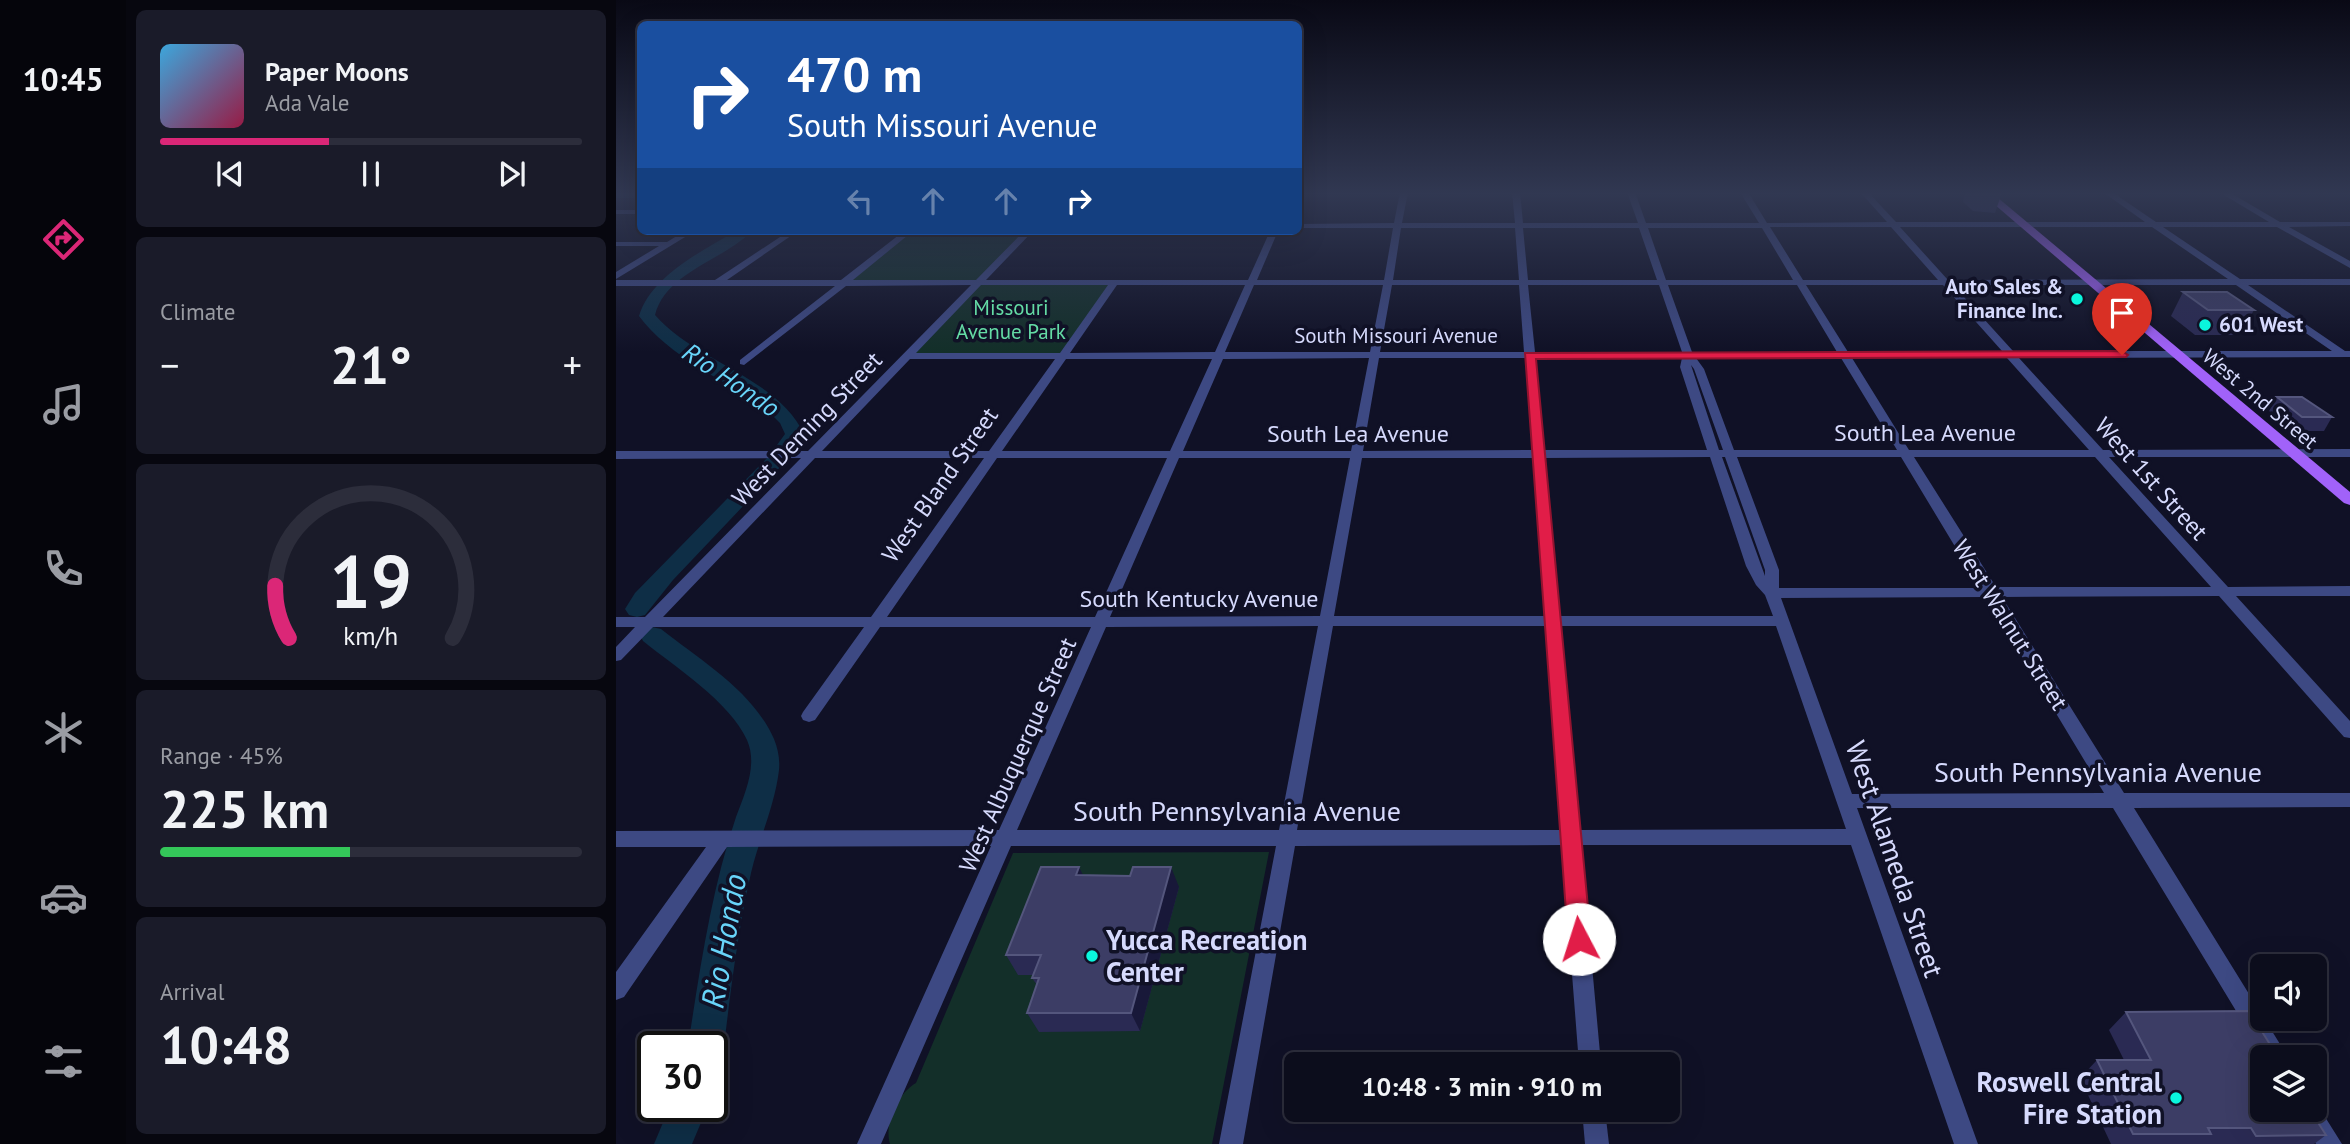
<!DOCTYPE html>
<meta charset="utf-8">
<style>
body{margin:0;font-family:"PT Sans",sans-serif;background:#1a1b29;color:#f1f3f6;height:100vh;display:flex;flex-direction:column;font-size:26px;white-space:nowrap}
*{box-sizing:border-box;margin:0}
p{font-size:23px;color:#9a9ca3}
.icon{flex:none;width:38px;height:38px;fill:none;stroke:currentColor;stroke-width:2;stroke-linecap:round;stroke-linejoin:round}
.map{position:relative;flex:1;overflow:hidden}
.drawer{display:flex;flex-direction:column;gap:10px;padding:10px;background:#07070f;width:490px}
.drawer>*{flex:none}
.banner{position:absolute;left:21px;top:21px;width:665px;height:214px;border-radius:10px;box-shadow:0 7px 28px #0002,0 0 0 2px #2c2d3b;background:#1a4fa0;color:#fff;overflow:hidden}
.controls{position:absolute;left:1634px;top:954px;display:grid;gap:14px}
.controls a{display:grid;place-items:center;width:77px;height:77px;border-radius:10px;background:#0c0d1c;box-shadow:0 7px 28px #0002,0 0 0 2px #2c2d3b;font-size:35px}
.speed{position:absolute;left:21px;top:1031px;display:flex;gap:14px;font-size:35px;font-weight:700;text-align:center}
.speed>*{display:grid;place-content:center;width:91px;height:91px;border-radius:50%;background:#0c0d1c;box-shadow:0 7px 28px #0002,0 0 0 2px #2c2d3b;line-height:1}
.speed .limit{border:4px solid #111;border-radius:10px;background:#fff;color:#111}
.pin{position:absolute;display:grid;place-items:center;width:60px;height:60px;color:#fff;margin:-72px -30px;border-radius:50% 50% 50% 0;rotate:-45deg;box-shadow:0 0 7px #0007}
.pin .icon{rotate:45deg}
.me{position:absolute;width:77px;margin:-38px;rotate:355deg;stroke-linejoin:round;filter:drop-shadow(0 0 5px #0008)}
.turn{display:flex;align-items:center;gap:24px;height:147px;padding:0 35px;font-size:32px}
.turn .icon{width:91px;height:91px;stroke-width:2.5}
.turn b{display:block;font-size:49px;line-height:60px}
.lanes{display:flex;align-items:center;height:66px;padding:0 35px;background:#0003;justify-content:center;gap:35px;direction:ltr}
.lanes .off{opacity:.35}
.big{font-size:52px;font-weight:700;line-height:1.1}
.drawer .widget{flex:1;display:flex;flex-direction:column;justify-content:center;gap:10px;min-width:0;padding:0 24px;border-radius:10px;background:#1a1b29}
.drawer .dial{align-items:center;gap:0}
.dial svg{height:182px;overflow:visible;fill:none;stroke:#2c2d3b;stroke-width:7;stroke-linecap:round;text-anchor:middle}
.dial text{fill:#f1f3f6;stroke:none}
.song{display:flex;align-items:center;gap:21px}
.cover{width:84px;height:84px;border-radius:10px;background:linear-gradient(135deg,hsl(200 70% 55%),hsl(340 70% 35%))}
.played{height:7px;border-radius:4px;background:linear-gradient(90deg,#db2777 40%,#2c2d3b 40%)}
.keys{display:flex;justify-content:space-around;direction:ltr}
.heat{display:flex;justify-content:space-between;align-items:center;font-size:38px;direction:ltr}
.charge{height:10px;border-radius:5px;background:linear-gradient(90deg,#34c759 45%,#2c2d3b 0)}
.trip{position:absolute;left:668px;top:1052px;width:396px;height:70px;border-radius:10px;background:#0c0d1c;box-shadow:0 7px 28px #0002,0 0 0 2px #2c2d3b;font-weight:700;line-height:70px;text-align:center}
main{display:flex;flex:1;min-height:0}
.tabs{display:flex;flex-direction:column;width:126px;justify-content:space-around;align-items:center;background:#05050b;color:#9a9ca3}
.tabs .icon{width:49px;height:49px}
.tabs .active{color:#db2777}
.tabs b{font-size:32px;color:#f1f3f6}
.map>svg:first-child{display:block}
.green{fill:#132f29}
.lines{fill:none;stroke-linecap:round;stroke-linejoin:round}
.river{fill:#0e2e46;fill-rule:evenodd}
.minor{fill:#3d4983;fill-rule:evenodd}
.major{fill:#a162f9;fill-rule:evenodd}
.wall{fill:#2a2a53}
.shaded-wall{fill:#181839}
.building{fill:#3c3d65;stroke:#54567d;stroke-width:2}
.route{fill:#e11d48;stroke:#92132f;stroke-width:2}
.poi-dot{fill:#0af6dd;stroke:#101126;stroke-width:2.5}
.labels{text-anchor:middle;stroke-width:7;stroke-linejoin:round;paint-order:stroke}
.far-poi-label{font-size:21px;font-weight:bold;fill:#d6dafd;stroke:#101126;text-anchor:end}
.far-park-label{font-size:21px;fill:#64dba5;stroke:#101126}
.far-street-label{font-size:21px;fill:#d6dafd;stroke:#101126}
.street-label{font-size:24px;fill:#d6dafd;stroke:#101126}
.water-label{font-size:26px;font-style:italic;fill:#68d4f9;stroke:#101126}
.near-street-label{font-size:28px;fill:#d6dafd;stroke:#101126}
.near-poi-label{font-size:28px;font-weight:bold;fill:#d6dafd;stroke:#101126;text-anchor:start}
.near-water-label{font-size:32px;font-style:italic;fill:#68d4f9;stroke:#101126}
</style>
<main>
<nav class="tabs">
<b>10:45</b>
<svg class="icon active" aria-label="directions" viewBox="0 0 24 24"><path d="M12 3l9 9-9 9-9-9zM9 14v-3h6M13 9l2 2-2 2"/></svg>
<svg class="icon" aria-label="music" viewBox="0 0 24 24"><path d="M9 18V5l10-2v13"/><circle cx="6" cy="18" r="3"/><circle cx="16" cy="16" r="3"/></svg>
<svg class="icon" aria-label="phone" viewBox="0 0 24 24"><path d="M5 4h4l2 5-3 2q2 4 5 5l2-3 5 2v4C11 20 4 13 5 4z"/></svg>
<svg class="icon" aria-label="climate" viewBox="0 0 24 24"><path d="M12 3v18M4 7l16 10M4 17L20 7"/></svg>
<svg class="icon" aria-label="car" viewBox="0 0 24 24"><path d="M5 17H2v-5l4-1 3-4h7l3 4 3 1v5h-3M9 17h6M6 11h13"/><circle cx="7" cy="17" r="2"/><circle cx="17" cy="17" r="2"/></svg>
<svg class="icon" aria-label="filters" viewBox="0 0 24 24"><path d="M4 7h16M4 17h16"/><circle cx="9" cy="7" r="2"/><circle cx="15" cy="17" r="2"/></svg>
</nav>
<section class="drawer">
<div class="widget">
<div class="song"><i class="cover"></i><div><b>Paper Moons</b><p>Ada Vale</p></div></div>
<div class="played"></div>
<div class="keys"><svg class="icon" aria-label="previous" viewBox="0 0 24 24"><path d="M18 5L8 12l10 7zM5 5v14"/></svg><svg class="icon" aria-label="pause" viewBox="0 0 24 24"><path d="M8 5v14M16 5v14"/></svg><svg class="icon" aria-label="next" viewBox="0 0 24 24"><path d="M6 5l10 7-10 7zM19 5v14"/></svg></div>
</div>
<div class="widget"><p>Climate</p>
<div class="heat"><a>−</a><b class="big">21°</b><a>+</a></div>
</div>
<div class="widget dial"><svg viewBox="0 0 100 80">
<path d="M14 69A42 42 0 1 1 86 69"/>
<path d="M14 69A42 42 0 0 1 8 46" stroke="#db2777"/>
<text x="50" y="56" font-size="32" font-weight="700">19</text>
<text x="50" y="72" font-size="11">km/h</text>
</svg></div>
<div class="widget"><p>Range · 45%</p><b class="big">225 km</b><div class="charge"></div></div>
<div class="widget"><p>Arrival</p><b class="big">10:48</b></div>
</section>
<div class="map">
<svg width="1734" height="1144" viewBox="0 0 1734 1144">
<rect width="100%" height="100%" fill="#101126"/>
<!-- green -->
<g class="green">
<path d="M 296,231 L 410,231 L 360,282 L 234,282 Z"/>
<path d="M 362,283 L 498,283 L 447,356 L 291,356 Z"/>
<path d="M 653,852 L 596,1144 L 274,1144 C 268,1124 281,1094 300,1083 L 397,853 Z"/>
</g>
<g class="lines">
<!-- river -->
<g class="river">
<rect x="0" y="192" width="24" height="6"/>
<path d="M 120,231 L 136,231 C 108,260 50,272 39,315 C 80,362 161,377 188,434 L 167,464 L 57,580 L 29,615 L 21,617 L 13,615 L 9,609 L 19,593 L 153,456 L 169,434 L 164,423 L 151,410 C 110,380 54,358 23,316 C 35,276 86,251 120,231 Z"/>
<path d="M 36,627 L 45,629 C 84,660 137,691 158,739 C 162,749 164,759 163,770 C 159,805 143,839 135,873 C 122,930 115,988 108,1046 L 103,1059 L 96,1061 L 96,1046 L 72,1046 C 84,969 95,891 120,817 C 129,793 142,765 131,740 C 114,702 59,667 27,641 L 24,635 L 27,629 Z"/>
<path d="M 54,1106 L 92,1106 L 76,1144 L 38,1144 Z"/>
</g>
<!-- minor -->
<g class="minor">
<path d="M 784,192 L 792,192 L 786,223 L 899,223 L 896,192 L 904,192 L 907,223 L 1022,223 L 1011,192 L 1019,192 L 1030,223 L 1143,223 L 1124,192 L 1132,192 L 1151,223 L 1271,222 L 1244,192 L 1252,192 L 1280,222 L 1529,222 L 1487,192 L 1496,192 L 1540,222 L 1653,222 L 1603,192 L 1613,192 L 1664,222 L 1734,222 L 1734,226 L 1673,227 L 1734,261 L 1734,268 L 1661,227 L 1547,227 L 1624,279 L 1734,279 L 1734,285 L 1632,285 L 1729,351 L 1734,351 L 1734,357 L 1403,358 L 1487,450 L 1734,449 L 1734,457 L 1493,457 L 1612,587 L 1734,586 L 1734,596 L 1620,596 L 1734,721 L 1734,738 L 1728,737 L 1603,596 L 1386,597 L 1508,793 L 1734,793 L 1734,807 L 1518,808 L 1672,1057 L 1648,1057 L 1497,808 L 1241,808 L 1362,1144 L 1338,1144 L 1235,845 L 965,845 L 985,1064 L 963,1064 L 946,845 L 679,846 L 627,1144 L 603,1144 L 660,846 L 395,846 L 265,1144 L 241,1144 L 375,846 L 111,847 L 8,997 L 0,1000 L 0,972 L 90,847 L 0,847 L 0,831 L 383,830 L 475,627 L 264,627 L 199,720 L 193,722 L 187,720 L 185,716 L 187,712 L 248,627 L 37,627 L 5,660 L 0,661 L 0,647 L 19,627 L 0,627 L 0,617 L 29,617 L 185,458 L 0,459 L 0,451 L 192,451 L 355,285 L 230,286 L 128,365 L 124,364 L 124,360 L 219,286 L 0,286 L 0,280 L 99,280 L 173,231 L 182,231 L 111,280 L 225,280 L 288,231 L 297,231 L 237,280 L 360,280 L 408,231 L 417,231 L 370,280 L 632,280 L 654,231 L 662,231 L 641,280 L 768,280 L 777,228 L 682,228 L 682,224 L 778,223 ZM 1154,227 L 1275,227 L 1322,280 L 1187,280 ZM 1284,227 L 1536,227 L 1612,279 L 1332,280 ZM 785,228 L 899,228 L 903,280 L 777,280 ZM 907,228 L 1023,228 L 1041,280 L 912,280 ZM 1032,228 L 1146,228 L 1177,280 L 1050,280 ZM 365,285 L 492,285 L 444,353 L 300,353 ZM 501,285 L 629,285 L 599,352 L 454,353 ZM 638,285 L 767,285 L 754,352 L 609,352 ZM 776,285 L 903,285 L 908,352 L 764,352 ZM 912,285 L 1043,285 L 1066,352 L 919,352 ZM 1052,285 L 1181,285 L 1221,352 L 1076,352 ZM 1190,285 L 1327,285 L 1386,351 L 1232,352 ZM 1337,285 L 1620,285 L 1716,351 L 1397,351 ZM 753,358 L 735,451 L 567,451 L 607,359 ZM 763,358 L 909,358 L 916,450 L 747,451 ZM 919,358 L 1066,358 L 1064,367 L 1091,450 L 928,450 ZM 1080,358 L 1225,358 L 1281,450 L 1118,450 L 1088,369 ZM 1236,358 L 1391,358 L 1473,450 L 1293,450 ZM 294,359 L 439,359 L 373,451 L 206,451 ZM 450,359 L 596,359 L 554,451 L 386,451 ZM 1075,365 L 1078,369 L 1107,450 L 1103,450 ZM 1094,457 L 1130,566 L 1140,585 L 1149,595 L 1157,616 L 943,616 L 929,458 ZM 1106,457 L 1109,457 L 1149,570 L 1149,576 ZM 1121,457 L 1285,457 L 1364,588 L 1163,588 L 1163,570 ZM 1298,457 L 1479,457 L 1595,587 L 1380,587 ZM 199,458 L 368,458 L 255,617 L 47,617 ZM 381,458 L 551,458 L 479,617 L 271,617 ZM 563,458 L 734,458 L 704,616 L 494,617 ZM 746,458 L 917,458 L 929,616 L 718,616 ZM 1370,597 L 1488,793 L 1236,794 L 1165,598 ZM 702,626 L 663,830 L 401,830 L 490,627 ZM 717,626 L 929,626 L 945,830 L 681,830 ZM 944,626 L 1160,626 L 1230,829 L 963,830 Z"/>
<rect x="0" y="210" width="24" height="4"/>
<path d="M 69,231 L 79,231 L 0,279 L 0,272 L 43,246 L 0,246 L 0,242 L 51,242 Z"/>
<path d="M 1699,1101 L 1726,1144 L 1700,1144 L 1681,1110 L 1699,1110 Z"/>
<path d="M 966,1110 L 989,1110 L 993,1144 L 969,1144 Z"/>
</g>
<!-- major -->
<path class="major" d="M 1364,192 L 1375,192 L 1734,492 L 1734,505 L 1728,503 Z"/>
</g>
<!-- wall -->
<g class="wall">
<path d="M 1349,192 L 1386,192 L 1379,213 L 1357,211 L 1347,202 Z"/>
<path d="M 1567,292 L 1638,310 L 1624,335 L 1579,335 L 1555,316 Z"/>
<path d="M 1661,397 L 1716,417 L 1708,431 L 1678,431 L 1653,411 Z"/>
<path d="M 467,875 L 563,887 L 524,1031 L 423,1032 L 411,1013 L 421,985 L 416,978 L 418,975 L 402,975 L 390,955 Z"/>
<path d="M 1510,1012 L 1710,1135 L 1698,1144 L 1495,1144 L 1464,1078 L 1481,1060 L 1508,1060 L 1493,1030 Z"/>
</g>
<!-- shaded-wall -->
<g class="shaded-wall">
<path d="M 463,867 L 473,887 L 460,875 Z"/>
<path d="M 555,867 L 563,887 L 524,1031 L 515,1013 Z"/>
</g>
<!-- building -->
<g class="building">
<path d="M 1567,292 L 1611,292 L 1638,310 L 1592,310 Z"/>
<path d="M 1661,397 L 1686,397 L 1716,417 L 1686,417 Z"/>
<path d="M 425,867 L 463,867 L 460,875 L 514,876 L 517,867 L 555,867 L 515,1013 L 411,1013 L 423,978 L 416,978 L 425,955 L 390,955 Z"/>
<path d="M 1633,1011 L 1662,1057 L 1647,1057 L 1647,1110 L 1694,1110 L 1710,1135 L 1640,1136 L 1635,1128 L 1592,1128 L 1595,1134 L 1517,1134 L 1481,1060 L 1535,1060 L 1510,1012 Z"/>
</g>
<!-- sky -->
<linearGradient id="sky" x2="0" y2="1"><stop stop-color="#090915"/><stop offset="0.55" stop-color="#313852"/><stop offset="1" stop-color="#313852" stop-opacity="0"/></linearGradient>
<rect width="1734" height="352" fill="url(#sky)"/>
<!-- route -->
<path class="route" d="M 1506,351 L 1512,355 L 1510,357 L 920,359 L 975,939 L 971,947 L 963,950 L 955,947 L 952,939 L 909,353 Z"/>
<!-- markers -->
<g class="poi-dot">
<circle cx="1461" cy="299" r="7"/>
<circle cx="1589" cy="325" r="7"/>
<circle cx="476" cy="956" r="7"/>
<circle cx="1560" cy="1098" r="7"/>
</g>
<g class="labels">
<!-- far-poi labels -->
<g class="far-poi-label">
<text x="1447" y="294">Auto Sales &amp;<tspan x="1447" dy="24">Finance Inc.</tspan></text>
<text x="1603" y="332" text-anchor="start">601 West</text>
</g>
<!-- far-park labels -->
<g class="far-park-label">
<text x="395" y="315">Missouri<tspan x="395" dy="24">Avenue Park</tspan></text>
</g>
<!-- far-street labels -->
<g class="far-street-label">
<text x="780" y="343">South Missouri Avenue</text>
<text transform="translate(1644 399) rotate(40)" y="7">West 2nd Street</text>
</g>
<!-- street labels -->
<g class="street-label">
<text transform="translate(191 429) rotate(-46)" y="8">West Deming Street</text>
<text x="1309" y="441">South Lea Avenue</text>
<text x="742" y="442">South Lea Avenue</text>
<text transform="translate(1535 479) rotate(48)" y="8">West 1st Street</text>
<text transform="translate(324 485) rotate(-55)" y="8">West Bland Street</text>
<text x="583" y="607">South Kentucky Avenue</text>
<text transform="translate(1394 625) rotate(58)" y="8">West Walnut Street</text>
<text transform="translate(402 755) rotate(-66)" y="8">West Albuquerque Street</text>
</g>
<!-- water labels -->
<g class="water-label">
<text transform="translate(115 380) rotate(34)" y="9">Rio Hondo</text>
</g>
<!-- near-street labels -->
<g class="near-street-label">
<text x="1482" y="782">South Pennsylvania Avenue</text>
<text x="621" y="821">South Pennsylvania Avenue</text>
<text transform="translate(1279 859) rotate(71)" y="10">West Alameda Street</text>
</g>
<!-- near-poi labels -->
<g class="near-poi-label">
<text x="490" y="950">Yucca Recreation<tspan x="490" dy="32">Center</tspan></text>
<text x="1546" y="1092" text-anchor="end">Roswell Central<tspan x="1546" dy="32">Fire Station</tspan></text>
</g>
<!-- near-water labels -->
<g class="near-water-label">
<text transform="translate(108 941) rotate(-80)" y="11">Rio Hondo</text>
</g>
</g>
</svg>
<div class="controls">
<a><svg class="icon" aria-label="sound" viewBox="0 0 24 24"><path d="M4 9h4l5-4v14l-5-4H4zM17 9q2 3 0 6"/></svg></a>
<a><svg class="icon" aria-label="layers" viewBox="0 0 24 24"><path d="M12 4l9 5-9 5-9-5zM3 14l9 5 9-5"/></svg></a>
</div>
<div class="speed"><div class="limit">30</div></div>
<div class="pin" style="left:1506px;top:355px;background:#d93025"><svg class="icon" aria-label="arrive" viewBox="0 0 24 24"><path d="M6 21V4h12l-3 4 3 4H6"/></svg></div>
<svg class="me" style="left:963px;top:939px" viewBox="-20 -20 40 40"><circle r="19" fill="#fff"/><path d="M0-13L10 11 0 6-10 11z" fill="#e11d48"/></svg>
<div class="trip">10:48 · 3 min · 910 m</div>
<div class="banner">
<div class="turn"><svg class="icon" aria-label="right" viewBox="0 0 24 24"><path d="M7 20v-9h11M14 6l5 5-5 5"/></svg><div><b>470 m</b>South Missouri Avenue</div></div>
<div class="lanes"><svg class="icon off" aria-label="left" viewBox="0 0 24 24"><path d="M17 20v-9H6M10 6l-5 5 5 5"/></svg><svg class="icon off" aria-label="ahead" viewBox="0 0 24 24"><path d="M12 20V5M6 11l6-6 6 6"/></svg><svg class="icon off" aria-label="ahead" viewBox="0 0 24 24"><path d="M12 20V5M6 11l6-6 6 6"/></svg><svg class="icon" aria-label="right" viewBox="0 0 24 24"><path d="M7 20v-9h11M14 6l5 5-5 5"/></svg></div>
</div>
</div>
</main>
